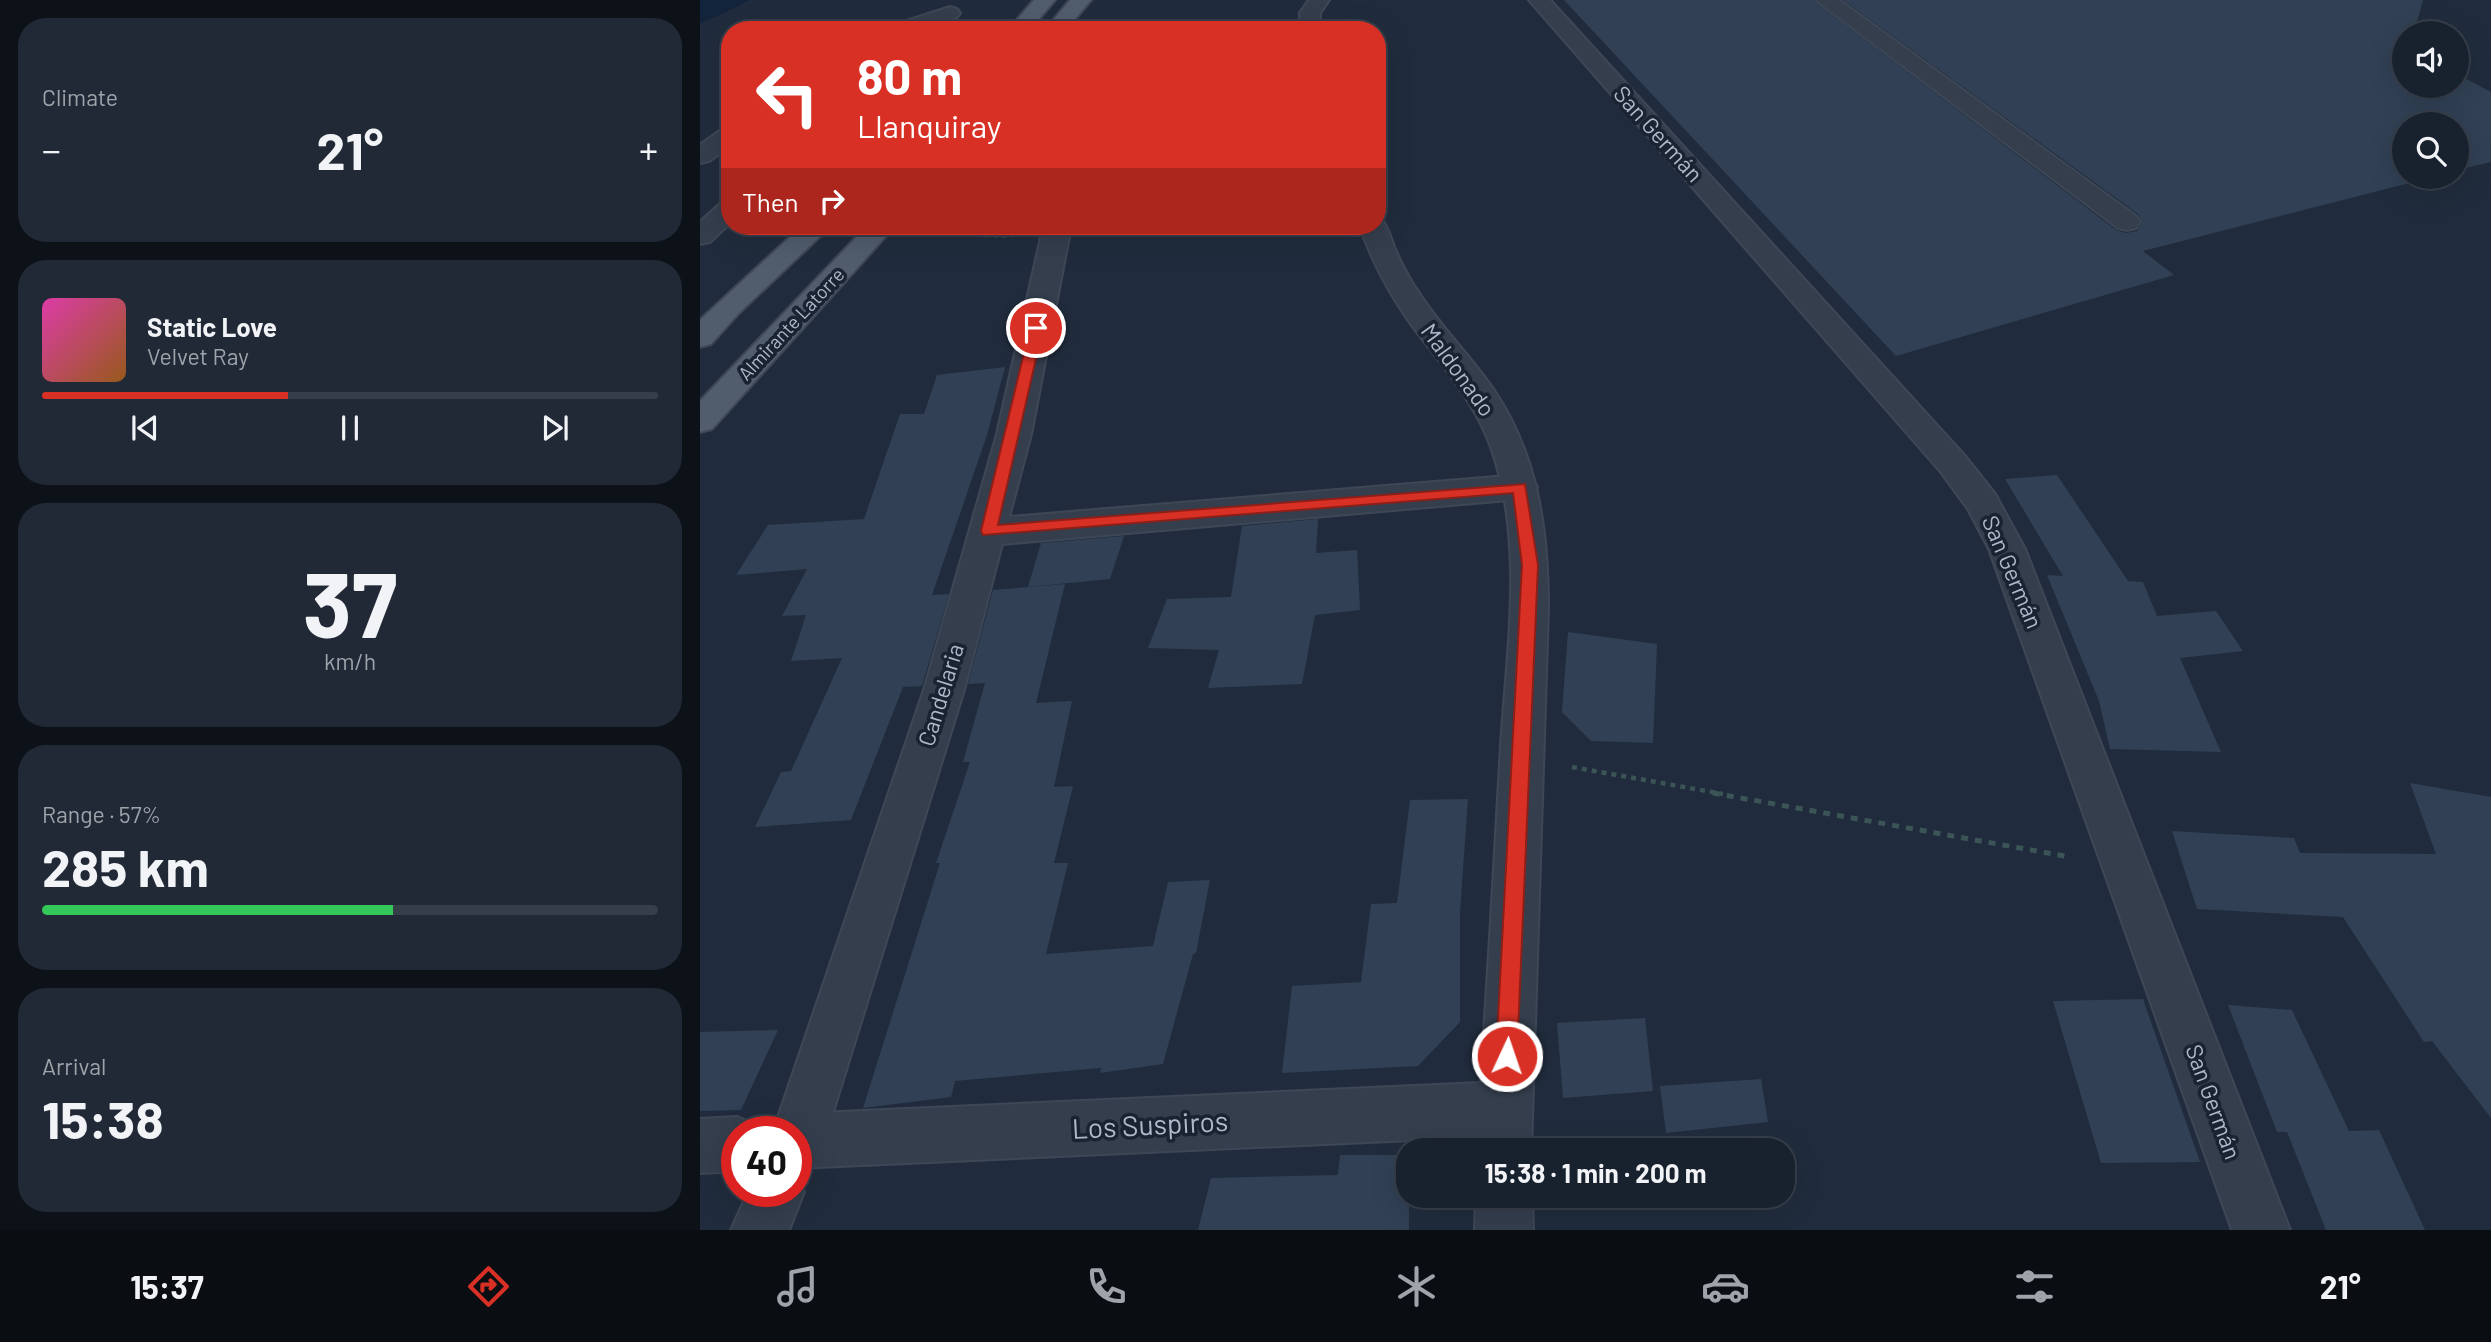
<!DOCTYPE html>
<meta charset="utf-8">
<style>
body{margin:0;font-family:Barlow,sans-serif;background:#212936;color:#f1f3f6;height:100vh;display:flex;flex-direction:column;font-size:26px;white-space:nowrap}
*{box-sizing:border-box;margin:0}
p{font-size:23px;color:#9fa3aa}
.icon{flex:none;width:38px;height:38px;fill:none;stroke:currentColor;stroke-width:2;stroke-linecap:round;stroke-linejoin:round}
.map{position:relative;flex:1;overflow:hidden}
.panel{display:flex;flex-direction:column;gap:18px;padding:18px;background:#0d1219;width:700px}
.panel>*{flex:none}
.guide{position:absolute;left:21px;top:21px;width:665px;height:214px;border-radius:28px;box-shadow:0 7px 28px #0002,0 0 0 2px #363e4a;background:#d93025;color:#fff;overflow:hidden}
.buttons{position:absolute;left:1692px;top:21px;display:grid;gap:14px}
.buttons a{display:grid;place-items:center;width:77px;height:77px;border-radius:50%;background:#18212e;box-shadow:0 7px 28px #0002,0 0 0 2px #363e4a;font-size:35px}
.speed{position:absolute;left:21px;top:1116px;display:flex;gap:14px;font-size:35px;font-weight:700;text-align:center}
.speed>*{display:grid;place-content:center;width:91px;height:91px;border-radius:50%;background:#18212e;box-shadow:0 7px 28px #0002,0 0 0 2px #363e4a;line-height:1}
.speed .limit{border:10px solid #d22;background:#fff;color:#111}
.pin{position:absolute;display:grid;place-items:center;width:60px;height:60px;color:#fff;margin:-30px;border:4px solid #fff;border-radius:50%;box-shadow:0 2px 7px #0007}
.me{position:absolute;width:77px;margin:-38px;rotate:3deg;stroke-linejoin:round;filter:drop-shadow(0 0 5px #0008)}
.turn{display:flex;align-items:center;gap:24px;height:147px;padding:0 21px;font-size:32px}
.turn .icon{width:91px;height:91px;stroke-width:2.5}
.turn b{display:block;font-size:49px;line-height:60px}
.then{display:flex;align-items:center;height:66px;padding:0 21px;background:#0003;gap:14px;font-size:26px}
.big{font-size:52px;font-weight:700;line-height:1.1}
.panel .card{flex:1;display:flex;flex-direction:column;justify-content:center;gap:10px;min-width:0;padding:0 24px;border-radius:28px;background:#212936}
.panel .dial{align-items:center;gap:0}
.dial b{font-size:91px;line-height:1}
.song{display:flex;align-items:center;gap:21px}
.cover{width:84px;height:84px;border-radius:10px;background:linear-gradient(135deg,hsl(320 70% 55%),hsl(30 70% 35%))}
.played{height:7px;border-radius:4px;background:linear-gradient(90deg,#d93025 40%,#363e4a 40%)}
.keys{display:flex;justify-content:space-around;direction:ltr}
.heat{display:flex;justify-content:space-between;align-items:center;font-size:38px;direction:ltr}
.charge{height:10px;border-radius:5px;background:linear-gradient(90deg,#34c759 57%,#363e4a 0)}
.trip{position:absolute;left:696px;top:1138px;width:399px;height:70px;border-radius:28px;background:#18212e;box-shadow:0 7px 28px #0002,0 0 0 2px #363e4a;font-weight:700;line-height:70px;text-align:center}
.tab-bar{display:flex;height:112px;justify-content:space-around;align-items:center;background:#0a0d12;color:#9fa3aa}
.tab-bar .icon{width:49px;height:49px}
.tab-bar .selected{color:#d93025}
.tab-bar b{font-size:32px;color:#f1f3f6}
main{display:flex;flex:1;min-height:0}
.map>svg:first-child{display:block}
.water{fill:#12233c}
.building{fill:#314054}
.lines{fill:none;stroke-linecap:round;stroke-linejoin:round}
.minor-casing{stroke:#3d4756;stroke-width:4}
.tertiary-casing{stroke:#3d4756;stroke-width:4}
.primary-casing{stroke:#3d4756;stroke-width:4}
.path-far2{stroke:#3b5456;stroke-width:3.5;stroke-dasharray:4.5 4.5;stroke-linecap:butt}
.path-far1{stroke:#3b5456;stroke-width:4.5;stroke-dasharray:5 5;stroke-linecap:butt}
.path{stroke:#3b5456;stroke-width:5;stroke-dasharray:7 7;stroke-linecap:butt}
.minor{fill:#343e4d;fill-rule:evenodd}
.tertiary{fill:#343e4d;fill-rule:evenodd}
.primary{fill:#515d6d;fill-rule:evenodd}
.route{fill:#d93025;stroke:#8d1f18;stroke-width:2}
.labels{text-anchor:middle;stroke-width:7;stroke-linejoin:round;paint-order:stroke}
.far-street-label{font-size:19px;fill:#afb9c9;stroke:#192332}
.street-label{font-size:23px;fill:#afb9c9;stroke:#192332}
.near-street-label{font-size:28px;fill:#afb9c9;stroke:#192332}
</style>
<main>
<section class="panel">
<div class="card"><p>Climate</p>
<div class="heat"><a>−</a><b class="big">21°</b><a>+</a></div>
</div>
<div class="card">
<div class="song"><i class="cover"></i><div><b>Static Love</b><p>Velvet Ray</p></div></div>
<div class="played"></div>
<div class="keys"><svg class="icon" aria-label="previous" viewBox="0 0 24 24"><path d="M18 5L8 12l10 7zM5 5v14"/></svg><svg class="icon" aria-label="pause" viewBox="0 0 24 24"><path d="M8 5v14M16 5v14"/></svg><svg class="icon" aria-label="next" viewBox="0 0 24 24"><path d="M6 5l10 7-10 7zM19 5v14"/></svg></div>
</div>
<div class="card dial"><b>37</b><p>km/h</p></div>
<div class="card"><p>Range · 57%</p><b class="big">285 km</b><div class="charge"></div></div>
<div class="card"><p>Arrival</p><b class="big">15:38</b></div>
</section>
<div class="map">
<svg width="1791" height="1230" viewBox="0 0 1791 1230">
<rect width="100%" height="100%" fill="#202c3d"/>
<!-- water -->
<path class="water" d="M 0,0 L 50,0 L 0,24 Z"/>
<!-- building -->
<g class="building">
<path d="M 864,0 L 1113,0 L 1416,230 L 1426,233 L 1437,231 L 1442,223 L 1438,214 L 1143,0 L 1723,0 L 1714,33 L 1704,33 L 1704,86 L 1757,86 L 1757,74 L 1791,92 L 1791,162 L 1757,170 L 1757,124 L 1704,124 L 1704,177 L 1733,177 L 1443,251 L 1474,275 L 1196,356 Z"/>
<path d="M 305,367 L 287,435 L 232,595 L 249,594 L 222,686 L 203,687 L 151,820 L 55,827 L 81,772 L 91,771 L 142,658 L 91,661 L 106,615 L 82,616 L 107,569 L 36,575 L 68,525 L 164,519 L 200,414 L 224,414 L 237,375 Z"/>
<path d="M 1357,475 L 1428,581 L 1443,582 L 1457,616 L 1516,611 L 1543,651 L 1480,658 L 1521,752 L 1410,749 L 1399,701 L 1347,575 L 1363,576 L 1305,479 Z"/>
<path d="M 618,519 L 616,553 L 657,550 L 660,610 L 615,615 L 602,684 L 508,688 L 519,650 L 448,648 L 467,599 L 531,597 L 542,526 Z"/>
<path d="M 424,536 L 410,579 L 328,587 L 341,543 Z"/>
<path d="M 365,584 L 336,703 L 372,701 L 354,787 L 373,786 L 354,863 L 368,863 L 346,954 L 453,946 L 468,882 L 510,880 L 496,953 L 493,954 L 463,1064 L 400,1073 L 401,1068 L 255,1081 L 251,1097 L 163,1108 L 240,863 L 236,863 L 270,762 L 263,762 L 285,683 L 268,684 L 293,590 Z"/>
<path d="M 868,632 L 957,644 L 953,743 L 891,741 L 862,712 Z"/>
<path d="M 1710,783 L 1791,797 L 1791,1118 L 1732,1041 L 1724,1042 L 1643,917 L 1497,909 L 1472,831 L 1594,838 L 1600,853 L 1736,854 Z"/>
<path d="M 768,799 L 760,912 L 760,1022 L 718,1066 L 582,1073 L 592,986 L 661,982 L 671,904 L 697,903 L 710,800 Z"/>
<path d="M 1443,999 L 1500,1162 L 1401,1163 L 1353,1001 Z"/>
<path d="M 1528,1005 L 1592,1010 L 1649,1131 L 1679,1130 L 1725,1230 L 1626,1230 L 1587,1132 L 1577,1132 Z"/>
<path d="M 945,1018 L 953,1091 L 863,1098 L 857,1023 Z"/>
<path d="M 78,1030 L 41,1110 L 0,1111 L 0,1032 Z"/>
<path d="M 1061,1079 L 1068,1122 L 966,1133 L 960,1086 Z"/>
<path d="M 640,1155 L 709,1155 L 709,1230 L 498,1230 L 511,1178 L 638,1175 Z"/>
</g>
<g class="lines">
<!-- minor casing -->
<g class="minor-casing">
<g id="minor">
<path d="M 829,0 L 850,0 L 1265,456 L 1295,494 L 1325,549 L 1590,1230 L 1532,1230 L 1289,549 L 1268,509 L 1241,472 Z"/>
<path d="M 1116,0 L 1139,0 L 1436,216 L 1440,222 L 1436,228 L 1427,230 L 1418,228 Z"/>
<path d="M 250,7 L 257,9 L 260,13 L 257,17 L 220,30 L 188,30 L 191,26 Z"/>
<path d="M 30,128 L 30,146 L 9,161 L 0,163 L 0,145 L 21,130 Z"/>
<path d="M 30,201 L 30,223 L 10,242 L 0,244 L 0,222 L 21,203 Z"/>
<path d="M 355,229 L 365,231 L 369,237 L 331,434 L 309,517 L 820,475 L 832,478 L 837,487 L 832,496 L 820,499 L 302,544 L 264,690 L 123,1144 L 115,1163 L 96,1171 L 96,1132 L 73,1132 L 224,690 L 297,434 L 341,237 L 345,231 Z"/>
<path d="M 96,1173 L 104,1192 L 89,1230 L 31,1230 L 48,1192 L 96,1192 Z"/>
</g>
</g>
<!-- tertiary casing -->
<g class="tertiary-casing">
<g id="tertiary">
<path d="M 609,0 L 629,0 L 620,13 L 620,30 L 600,30 L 600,13 Z"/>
<path d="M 677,219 L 682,220 C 689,229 691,240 695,249 C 702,266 711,282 721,296 C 743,329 771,357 793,389 C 838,455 848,530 848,608 L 831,1150 L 777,1150 L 778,1137 L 96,1168 L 96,1132 L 72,1132 L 77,1122 L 96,1114 L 781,1083 C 788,971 795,858 801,746 C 807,648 825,542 791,447 C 774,400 740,363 711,324 C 689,293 672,262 660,226 L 677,226 Z"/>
<path d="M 37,1117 L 56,1125 L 59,1132 L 37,1132 L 37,1171 L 0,1173 L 0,1119 Z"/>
<path d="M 776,1195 L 832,1195 L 833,1230 L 775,1230 Z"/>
</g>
</g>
<!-- primary casing -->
<g class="primary-casing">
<g id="primary">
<path d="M 334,0 L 355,0 L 330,30 L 308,30 Z"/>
<path d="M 370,0 L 391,0 L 366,30 L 345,30 Z"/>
<path d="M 102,226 L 131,226 L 39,313 L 11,344 L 0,347 L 0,320 Z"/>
<path d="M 167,226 L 195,226 L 12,429 L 0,432 L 0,401 Z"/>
</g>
</g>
<!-- path-far2 -->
<path class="path-far2" d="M 265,226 L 259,235 L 312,236"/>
<!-- path-far1 -->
<path class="path-far1" d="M 872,767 L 1023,794"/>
<!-- path -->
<path class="path" d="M 1013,793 L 1370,857"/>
<!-- minor -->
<use href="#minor" class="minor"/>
<!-- tertiary -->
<use href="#tertiary" class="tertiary"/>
<!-- primary -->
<use href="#primary" class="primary"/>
</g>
<!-- route -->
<path class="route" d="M 336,324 L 343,328 L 298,525 L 825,484 L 838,565 L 817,1056 L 814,1063 L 807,1066 L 799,1063 L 796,1056 L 822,565 L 813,493 L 283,535 L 281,531 L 330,328 Z"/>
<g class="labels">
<!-- far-street labels -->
<g class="far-street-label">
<text transform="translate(91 324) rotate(-47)" y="7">Almirante Latorre</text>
</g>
<!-- street labels -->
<g class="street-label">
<text transform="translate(958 134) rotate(48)" y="8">San Germán</text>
<text transform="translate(758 370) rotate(54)" y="8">Maldonado</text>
<text transform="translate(1312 572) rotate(67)" y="8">San Germán</text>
<text transform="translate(241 695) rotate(-73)" y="8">Candelaria</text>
<text transform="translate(1513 1102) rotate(70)" y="8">San Germán</text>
</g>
<!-- near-street labels -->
<g class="near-street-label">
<text transform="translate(450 1125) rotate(-3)" y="10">Los Suspiros</text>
</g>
</g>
</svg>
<div class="buttons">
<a><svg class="icon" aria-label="sound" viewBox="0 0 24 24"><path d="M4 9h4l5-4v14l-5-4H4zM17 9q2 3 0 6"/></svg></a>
<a><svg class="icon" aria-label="search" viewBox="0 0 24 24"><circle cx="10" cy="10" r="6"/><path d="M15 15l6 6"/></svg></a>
</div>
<div class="speed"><div class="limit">40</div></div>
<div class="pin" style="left:336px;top:328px;background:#d93025"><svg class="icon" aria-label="arrive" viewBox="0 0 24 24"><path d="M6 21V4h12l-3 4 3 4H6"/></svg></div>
<svg class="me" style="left:807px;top:1056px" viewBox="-20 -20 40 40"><circle r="17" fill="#d93025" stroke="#fff" stroke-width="3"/><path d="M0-11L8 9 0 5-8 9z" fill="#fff"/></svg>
<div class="trip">15:38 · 1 min · 200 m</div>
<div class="guide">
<div class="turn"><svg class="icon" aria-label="left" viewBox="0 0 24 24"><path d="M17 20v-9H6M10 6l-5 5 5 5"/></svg><div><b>80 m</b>Llanquiray</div></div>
<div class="then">Then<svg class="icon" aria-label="right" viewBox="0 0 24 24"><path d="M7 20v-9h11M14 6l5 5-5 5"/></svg></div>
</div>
</div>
</main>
<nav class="tab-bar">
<b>15:37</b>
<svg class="icon selected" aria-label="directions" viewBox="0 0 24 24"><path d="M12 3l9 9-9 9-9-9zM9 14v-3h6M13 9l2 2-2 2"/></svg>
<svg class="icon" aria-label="music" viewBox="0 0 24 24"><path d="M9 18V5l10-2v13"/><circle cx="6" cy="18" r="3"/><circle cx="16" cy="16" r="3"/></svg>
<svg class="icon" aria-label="phone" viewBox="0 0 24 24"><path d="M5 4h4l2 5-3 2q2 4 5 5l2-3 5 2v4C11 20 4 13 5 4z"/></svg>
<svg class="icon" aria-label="climate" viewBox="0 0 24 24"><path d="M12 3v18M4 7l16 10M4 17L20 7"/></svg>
<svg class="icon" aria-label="car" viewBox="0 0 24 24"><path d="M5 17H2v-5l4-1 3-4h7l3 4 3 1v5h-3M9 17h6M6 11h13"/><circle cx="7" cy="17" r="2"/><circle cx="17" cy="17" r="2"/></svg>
<svg class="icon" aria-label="filters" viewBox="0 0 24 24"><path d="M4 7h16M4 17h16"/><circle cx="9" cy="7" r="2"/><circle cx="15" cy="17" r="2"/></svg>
<b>21°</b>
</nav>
